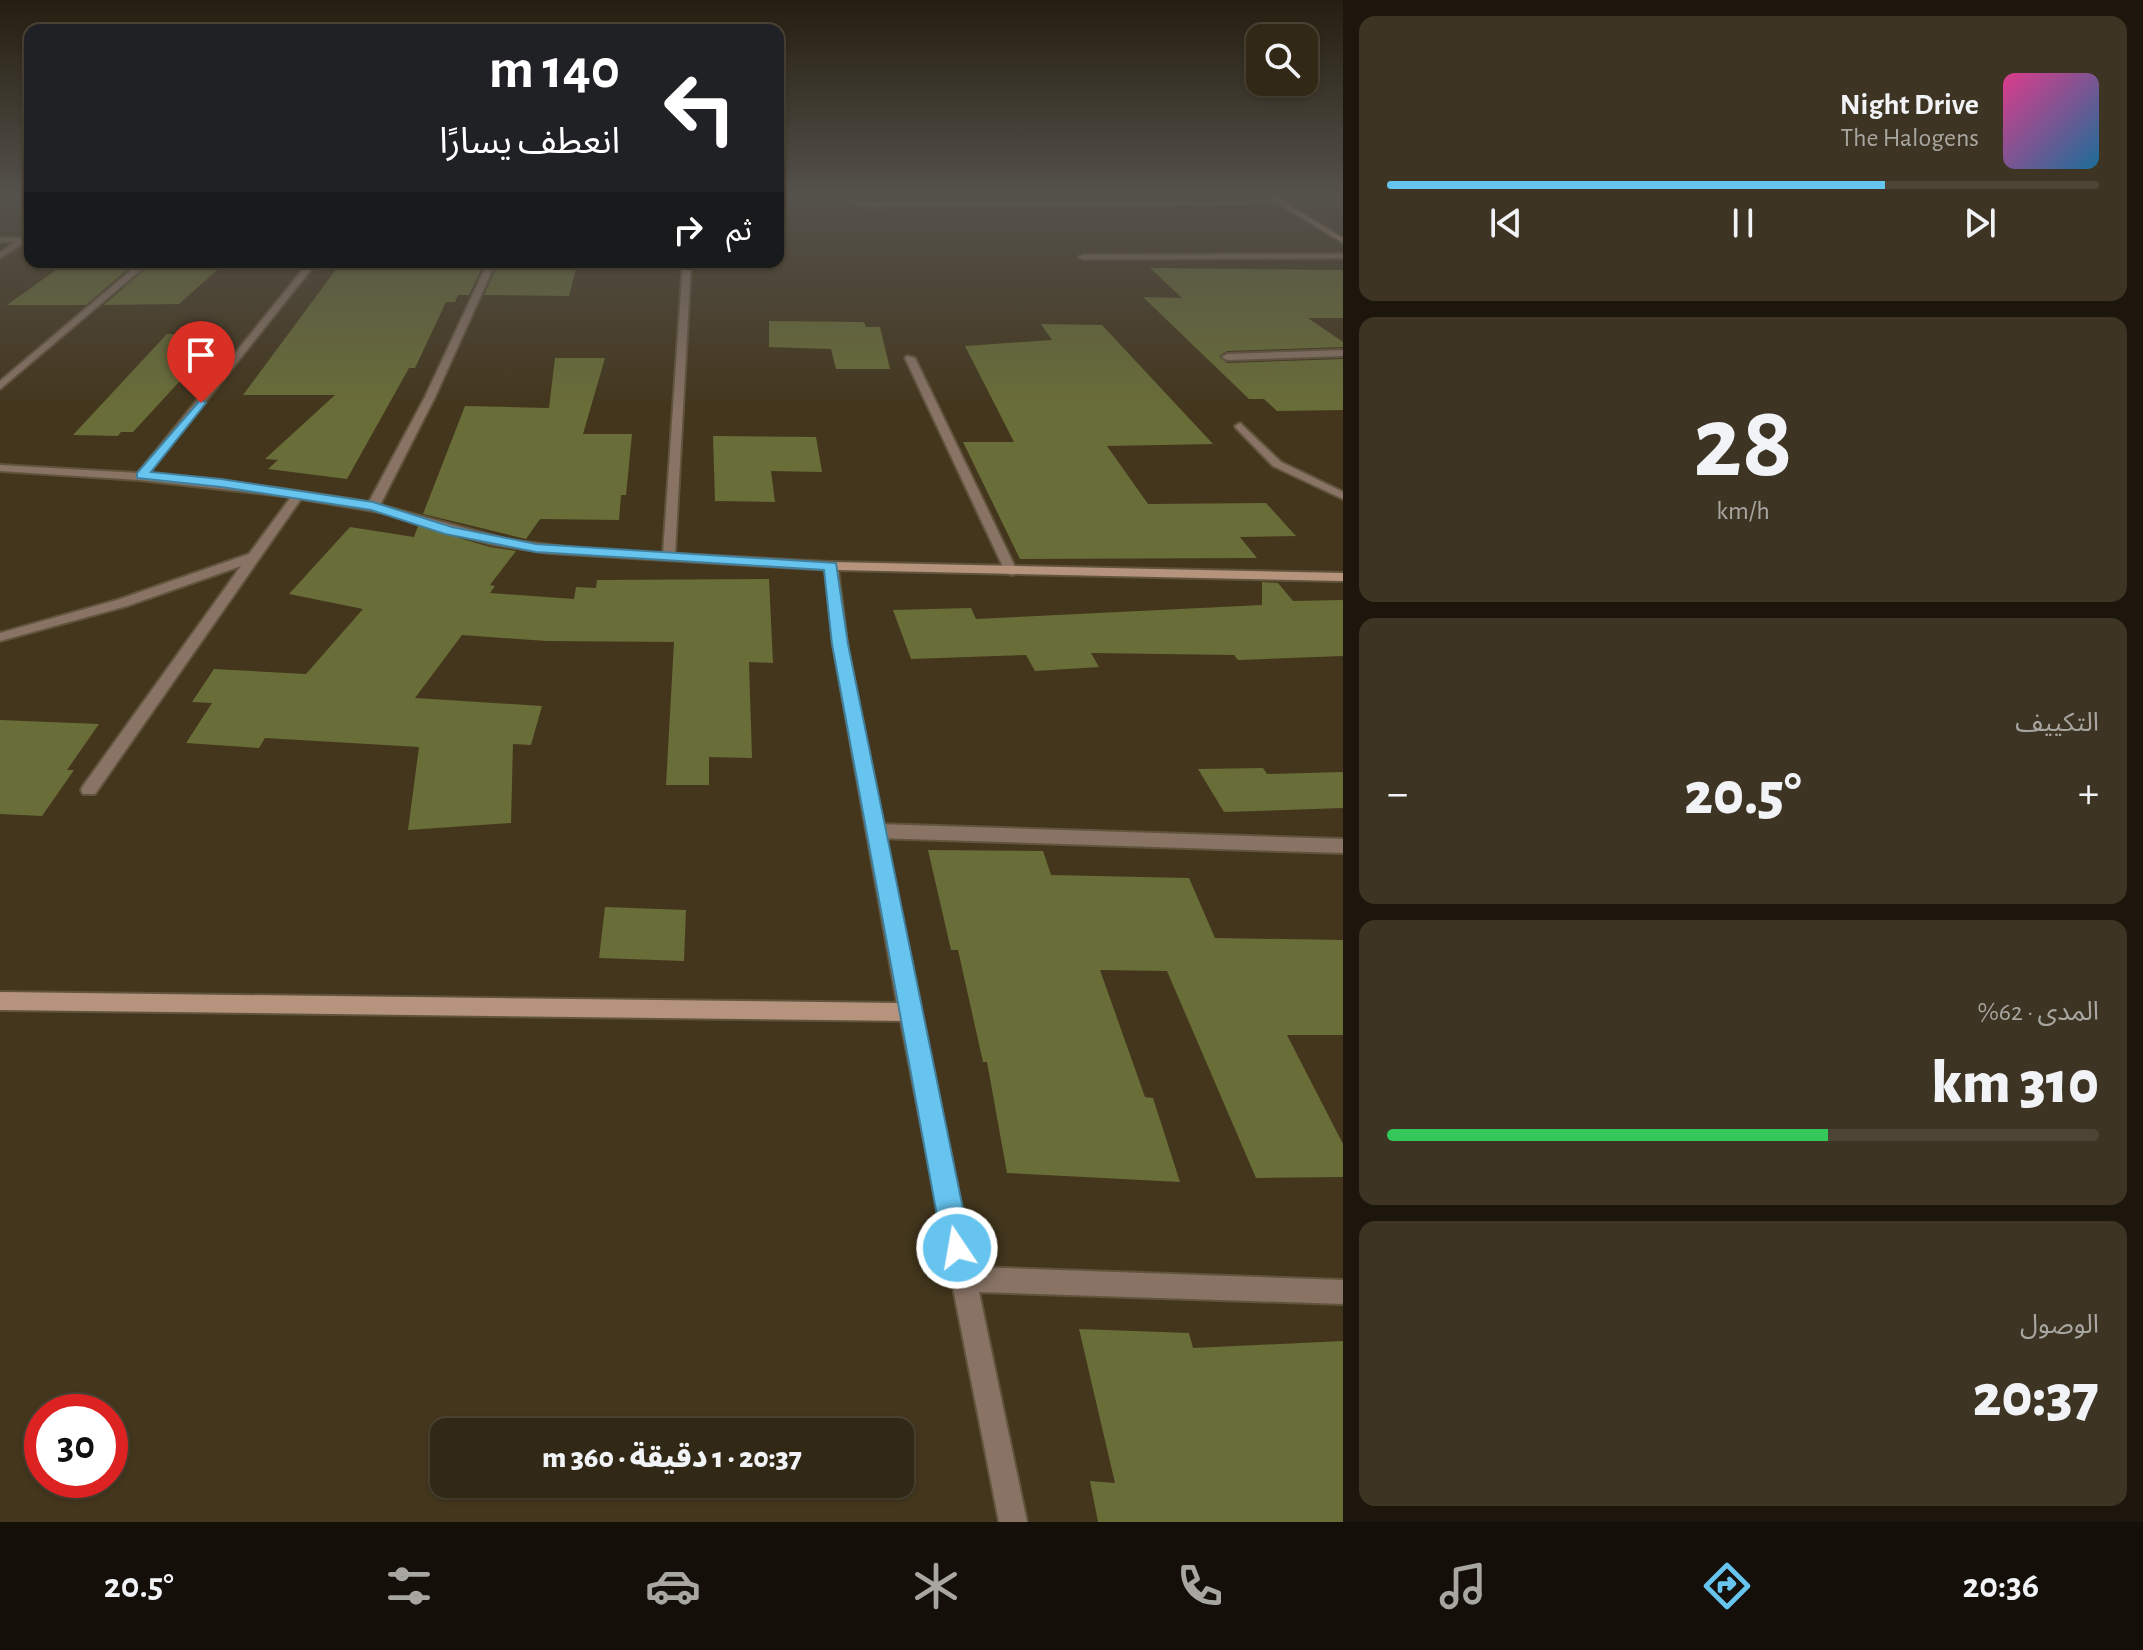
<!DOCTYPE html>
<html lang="ar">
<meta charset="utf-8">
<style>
body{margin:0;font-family:"Alegreya Sans","Noto Sans Arabic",sans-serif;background:#3d3423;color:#f1f3f6;direction:rtl;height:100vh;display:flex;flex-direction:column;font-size:30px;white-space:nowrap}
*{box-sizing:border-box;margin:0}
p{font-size:26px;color:#a8a6a1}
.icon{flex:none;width:44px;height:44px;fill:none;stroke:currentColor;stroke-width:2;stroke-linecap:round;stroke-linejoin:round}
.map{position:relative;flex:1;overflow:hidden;direction:ltr}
.details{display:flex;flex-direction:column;gap:16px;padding:16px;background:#1c160c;width:800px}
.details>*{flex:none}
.banner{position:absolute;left:24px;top:24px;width:760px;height:244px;border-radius:16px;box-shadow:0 2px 6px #0004,0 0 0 2px #4d4435;direction:rtl;background:#202124;color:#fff;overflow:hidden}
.fabs{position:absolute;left:1246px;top:24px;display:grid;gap:16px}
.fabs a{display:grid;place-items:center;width:72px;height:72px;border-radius:16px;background:#322816;box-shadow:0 2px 6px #0004,0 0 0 2px #4d4435;font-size:40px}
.speed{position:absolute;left:24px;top:1394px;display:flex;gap:16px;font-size:40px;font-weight:700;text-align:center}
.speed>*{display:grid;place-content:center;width:104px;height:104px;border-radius:50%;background:#322816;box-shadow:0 2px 6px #0004,0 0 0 2px #4d4435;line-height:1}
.speed .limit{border:12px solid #d22;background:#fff;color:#111}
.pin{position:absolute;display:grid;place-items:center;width:68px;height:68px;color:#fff;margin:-82px -34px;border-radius:50% 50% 50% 0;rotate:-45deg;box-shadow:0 0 8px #0007}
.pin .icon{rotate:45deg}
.me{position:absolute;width:88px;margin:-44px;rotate:348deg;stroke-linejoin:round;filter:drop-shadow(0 0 6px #0008)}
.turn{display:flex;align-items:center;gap:28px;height:168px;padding:0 32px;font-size:36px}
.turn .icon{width:104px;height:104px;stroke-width:2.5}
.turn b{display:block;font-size:56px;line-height:68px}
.then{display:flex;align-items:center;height:76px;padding:0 32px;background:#0003;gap:16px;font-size:30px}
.big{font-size:60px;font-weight:800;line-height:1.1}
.details .card{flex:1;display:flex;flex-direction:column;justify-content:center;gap:12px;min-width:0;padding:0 28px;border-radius:16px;background:#3d3423}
.details .dial{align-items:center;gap:0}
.dial b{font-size:104px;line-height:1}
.song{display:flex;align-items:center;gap:24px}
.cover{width:96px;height:96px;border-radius:12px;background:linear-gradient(135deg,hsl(330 70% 55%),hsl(200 70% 35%))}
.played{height:8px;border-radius:4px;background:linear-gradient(90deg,#67c4ef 70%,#4d4435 70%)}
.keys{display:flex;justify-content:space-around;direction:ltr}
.heat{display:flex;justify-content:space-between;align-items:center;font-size:44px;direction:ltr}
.charge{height:12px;border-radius:6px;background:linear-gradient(90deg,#34c759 62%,#4d4435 0)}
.trip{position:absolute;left:430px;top:1418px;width:484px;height:80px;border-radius:16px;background:#322816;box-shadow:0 2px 6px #0004,0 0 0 2px #4d4435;font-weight:800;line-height:80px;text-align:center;direction:rtl}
.dock{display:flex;height:128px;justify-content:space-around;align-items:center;background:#141009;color:#a8a6a1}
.dock .icon{width:56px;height:56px}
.dock .selected{color:#67c4ef}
.dock b{font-size:36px;color:#f1f3f6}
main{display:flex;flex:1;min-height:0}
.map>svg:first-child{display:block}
.building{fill:#696d37}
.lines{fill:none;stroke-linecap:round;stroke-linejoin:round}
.lane-casing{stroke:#61543d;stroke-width:4}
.street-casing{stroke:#61543d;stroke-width:4}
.secondary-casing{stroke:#61543d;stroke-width:4}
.lane{fill:#887365;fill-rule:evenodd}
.street{fill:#887365;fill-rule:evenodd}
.secondary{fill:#b6937d;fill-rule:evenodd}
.route{fill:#67c4ef;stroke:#437f9b;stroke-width:2}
</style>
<main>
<section class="details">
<div class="card">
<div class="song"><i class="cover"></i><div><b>Night Drive</b><p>The Halogens</p></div></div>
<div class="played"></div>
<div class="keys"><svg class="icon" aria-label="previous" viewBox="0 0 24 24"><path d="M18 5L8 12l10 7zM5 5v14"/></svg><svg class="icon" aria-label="pause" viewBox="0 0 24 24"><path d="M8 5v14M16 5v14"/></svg><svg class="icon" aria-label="next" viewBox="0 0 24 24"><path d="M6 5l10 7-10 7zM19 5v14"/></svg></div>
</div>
<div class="card dial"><b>28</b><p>km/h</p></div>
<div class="card"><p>التكييف</p>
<div class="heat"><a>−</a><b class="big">20.5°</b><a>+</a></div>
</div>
<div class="card"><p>المدى · 62%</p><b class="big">310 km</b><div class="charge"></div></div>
<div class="card"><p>الوصول</p><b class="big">20:37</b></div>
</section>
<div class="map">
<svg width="1343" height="1522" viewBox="0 0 1343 1522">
<rect width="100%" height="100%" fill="#43361d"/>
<!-- building -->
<g class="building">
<path d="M 67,262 L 136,262 L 86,305 L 7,305 Z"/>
<path d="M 153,262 L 226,262 L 179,304 L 104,305 Z"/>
<path d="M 340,264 L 483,266 L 469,295 L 458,295 L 455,302 L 446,302 L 415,368 L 409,368 L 347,479 L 268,469 L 278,460 L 265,459 L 335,395 L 243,395 Z"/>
<path d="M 505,265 L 577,265 L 569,296 L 484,295 L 497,266 Z"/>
<path d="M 1150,268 L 1343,270 L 1343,318 L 1308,318 L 1343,342 L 1343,347 L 1227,351 L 1219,356 L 1227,363 L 1343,359 L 1343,410 L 1277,411 L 1264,399 L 1249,399 L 1143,297 L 1182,298 Z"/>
<path d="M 769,321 L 864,322 L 866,327 L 880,327 L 890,369 L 836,369 L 831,349 L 769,347 Z"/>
<path d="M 1041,324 L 1102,325 L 1213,444 L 1107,446 L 1148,504 L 1266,503 L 1296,536 L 1240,537 L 1257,558 L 1020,559 L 963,442 L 1014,442 L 965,346 L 1052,340 Z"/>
<path d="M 167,334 L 223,334 L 133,432 L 121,432 L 118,436 L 73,435 Z"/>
<path d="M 555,358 L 605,358 L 583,434 L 632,434 L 626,495 L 621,495 L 619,520 L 540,519 L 526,539 L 423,514 L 465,406 L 549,408 Z"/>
<path d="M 713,436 L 816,437 L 822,472 L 771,471 L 775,502 L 715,501 Z"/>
<path d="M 418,526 L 490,547 L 516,551 L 490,585 L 495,586 L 490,593 L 574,599 L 576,587 L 596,588 L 597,580 L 769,579 L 773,663 L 749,662 L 752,758 L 709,757 L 709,785 L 666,785 L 674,642 L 546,641 L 462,635 L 415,698 L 542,706 L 531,745 L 513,744 L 511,823 L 408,830 L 419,747 L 265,738 L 259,748 L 186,743 L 212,703 L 192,702 L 214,669 L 306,674 L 363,609 L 289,594 L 350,527 L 414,537 Z"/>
<path d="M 1262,582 L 1278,583 L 1293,601 L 1343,600 L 1343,656 L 1238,660 L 1234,655 L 1091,653 L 1099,667 L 1035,671 L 1026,655 L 911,659 L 893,610 L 971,608 L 976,619 L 1262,605 Z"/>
<path d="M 0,720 L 99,724 L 67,770 L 74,770 L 42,816 L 0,814 Z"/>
<path d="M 1263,768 L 1267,774 L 1343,772 L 1343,808 L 1224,812 L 1198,769 Z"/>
<path d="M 928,850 L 1043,851 L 1051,875 L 1189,878 L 1215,938 L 1343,940 L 1343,1035 L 1287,1035 L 1343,1144 L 1343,1177 L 1256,1178 L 1167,971 L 1100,970 L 1145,1097 L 1153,1098 L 1180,1182 L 1007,1173 L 987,1062 L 983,1062 L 958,950 L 951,950 Z"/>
<path d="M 605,907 L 686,910 L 684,961 L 599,958 Z"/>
<path d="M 1079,1329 L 1189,1333 L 1193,1348 L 1343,1341 L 1343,1522 L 1098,1522 L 1090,1481 L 1115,1483 Z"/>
</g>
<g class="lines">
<!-- lane casing -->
<g class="lane-casing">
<path id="lane" d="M 1240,423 L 1281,462 L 1343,492 L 1343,499 L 1273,466 L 1236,428 L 1235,426 Z"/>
</g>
<!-- street casing -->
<g class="street-casing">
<g id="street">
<path d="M 850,196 L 857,196 L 860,202 L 867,203 L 1284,203 L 867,207 L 856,204 Z"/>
<path d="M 0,238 L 30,238 L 30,242 L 25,242 L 0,258 L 0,253 L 15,242 L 0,242 Z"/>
<path d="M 1343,254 L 1343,258 L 1083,259 L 1079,257 L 1083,255 Z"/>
<path d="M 141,262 L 150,262 L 0,389 L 0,381 Z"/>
<path d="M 309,262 L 317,262 L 148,474 L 277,488 L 369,502 L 425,397 L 488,262 L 496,262 L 435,397 L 380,505 L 509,540 L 589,550 L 663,554 L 683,262 L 691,262 L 675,554 L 831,562 L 837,566 L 831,570 L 549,553 L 491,544 L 385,513 L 301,499 L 95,794 L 83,794 L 81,790 L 83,786 L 241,566 L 127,606 L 0,641 L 0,633 L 117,600 L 249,554 L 291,497 L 139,480 L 0,471 L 0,465 L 138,473 Z"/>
<path d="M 1343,350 L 1343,356 L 1227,360 L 1222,357 L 1227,354 Z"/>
<path d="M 907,356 L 915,358 L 1017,571 L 1016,574 L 1011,575 L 1005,571 L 905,358 Z"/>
<path d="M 876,824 L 1343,839 L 1343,853 L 876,838 L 870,836 L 867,831 L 870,826 Z"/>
<path d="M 909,1003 L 916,1005 L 919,1012 L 973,1267 L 1343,1280 L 1343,1304 L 979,1292 L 1027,1522 L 999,1522 L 899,1012 L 902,1005 Z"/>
</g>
</g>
<!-- secondary casing -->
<g class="secondary-casing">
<g id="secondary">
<path d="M 1266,196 L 1274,196 L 1343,238 L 1343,243 Z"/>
<path d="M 831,562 L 1343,573 L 1343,581 L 838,570 L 847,644 L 919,1012 L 916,1019 L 909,1021 L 0,1010 L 0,992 L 897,1003 L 833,644 L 825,566 Z"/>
</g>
</g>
<!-- lane -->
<use href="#lane" class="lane"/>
<!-- street -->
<use href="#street" class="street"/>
<!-- secondary -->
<use href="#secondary" class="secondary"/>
</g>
<!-- sky -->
<linearGradient id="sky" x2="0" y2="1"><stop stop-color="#251e10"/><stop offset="0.48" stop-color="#55524c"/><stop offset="1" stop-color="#55524c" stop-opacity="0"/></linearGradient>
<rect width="1343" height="409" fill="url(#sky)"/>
<!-- route -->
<path class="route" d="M 201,399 L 206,403 L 151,472 L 221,479 L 373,502 L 452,527 L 536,544 L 836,563 L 848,644 L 971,1248 L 967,1258 L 957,1262 L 947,1258 L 943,1248 L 832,644 L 824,570 L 536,552 L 445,534 L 371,510 L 221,487 L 137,478 L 137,473 Z"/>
</svg>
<div class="fabs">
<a><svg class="icon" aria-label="search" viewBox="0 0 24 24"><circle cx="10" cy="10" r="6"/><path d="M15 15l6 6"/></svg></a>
</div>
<div class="speed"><div class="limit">30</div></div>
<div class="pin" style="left:201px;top:403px;background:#d93025"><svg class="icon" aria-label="arrive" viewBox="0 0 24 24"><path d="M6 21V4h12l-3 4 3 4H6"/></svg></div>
<svg class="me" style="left:957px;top:1248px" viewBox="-20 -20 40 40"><circle r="17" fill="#67c4ef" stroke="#fff" stroke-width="3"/><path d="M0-11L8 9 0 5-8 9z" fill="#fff"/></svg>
<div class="trip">20:37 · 1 دقيقة · 360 m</div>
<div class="banner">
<div class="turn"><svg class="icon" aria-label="left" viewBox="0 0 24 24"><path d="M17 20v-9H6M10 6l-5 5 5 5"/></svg><div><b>140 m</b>انعطف يسارًا</div></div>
<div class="then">ثم<svg class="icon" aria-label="right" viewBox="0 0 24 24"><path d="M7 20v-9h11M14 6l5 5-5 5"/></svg></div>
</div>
</div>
</main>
<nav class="dock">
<b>20:36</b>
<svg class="icon selected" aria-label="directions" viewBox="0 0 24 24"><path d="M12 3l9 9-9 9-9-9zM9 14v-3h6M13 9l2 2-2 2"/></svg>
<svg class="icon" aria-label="music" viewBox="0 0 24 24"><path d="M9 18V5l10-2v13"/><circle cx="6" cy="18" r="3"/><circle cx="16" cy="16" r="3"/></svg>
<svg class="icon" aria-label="phone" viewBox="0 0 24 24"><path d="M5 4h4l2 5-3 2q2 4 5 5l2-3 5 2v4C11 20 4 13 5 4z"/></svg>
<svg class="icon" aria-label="climate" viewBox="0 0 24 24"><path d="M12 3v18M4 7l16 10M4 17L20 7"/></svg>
<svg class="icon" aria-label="car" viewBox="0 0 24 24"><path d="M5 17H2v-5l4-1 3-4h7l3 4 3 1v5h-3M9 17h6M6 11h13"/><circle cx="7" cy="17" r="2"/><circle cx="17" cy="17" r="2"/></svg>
<svg class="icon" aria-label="filters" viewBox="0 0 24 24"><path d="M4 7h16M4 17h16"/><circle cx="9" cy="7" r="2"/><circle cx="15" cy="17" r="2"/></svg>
<b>20.5°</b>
</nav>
